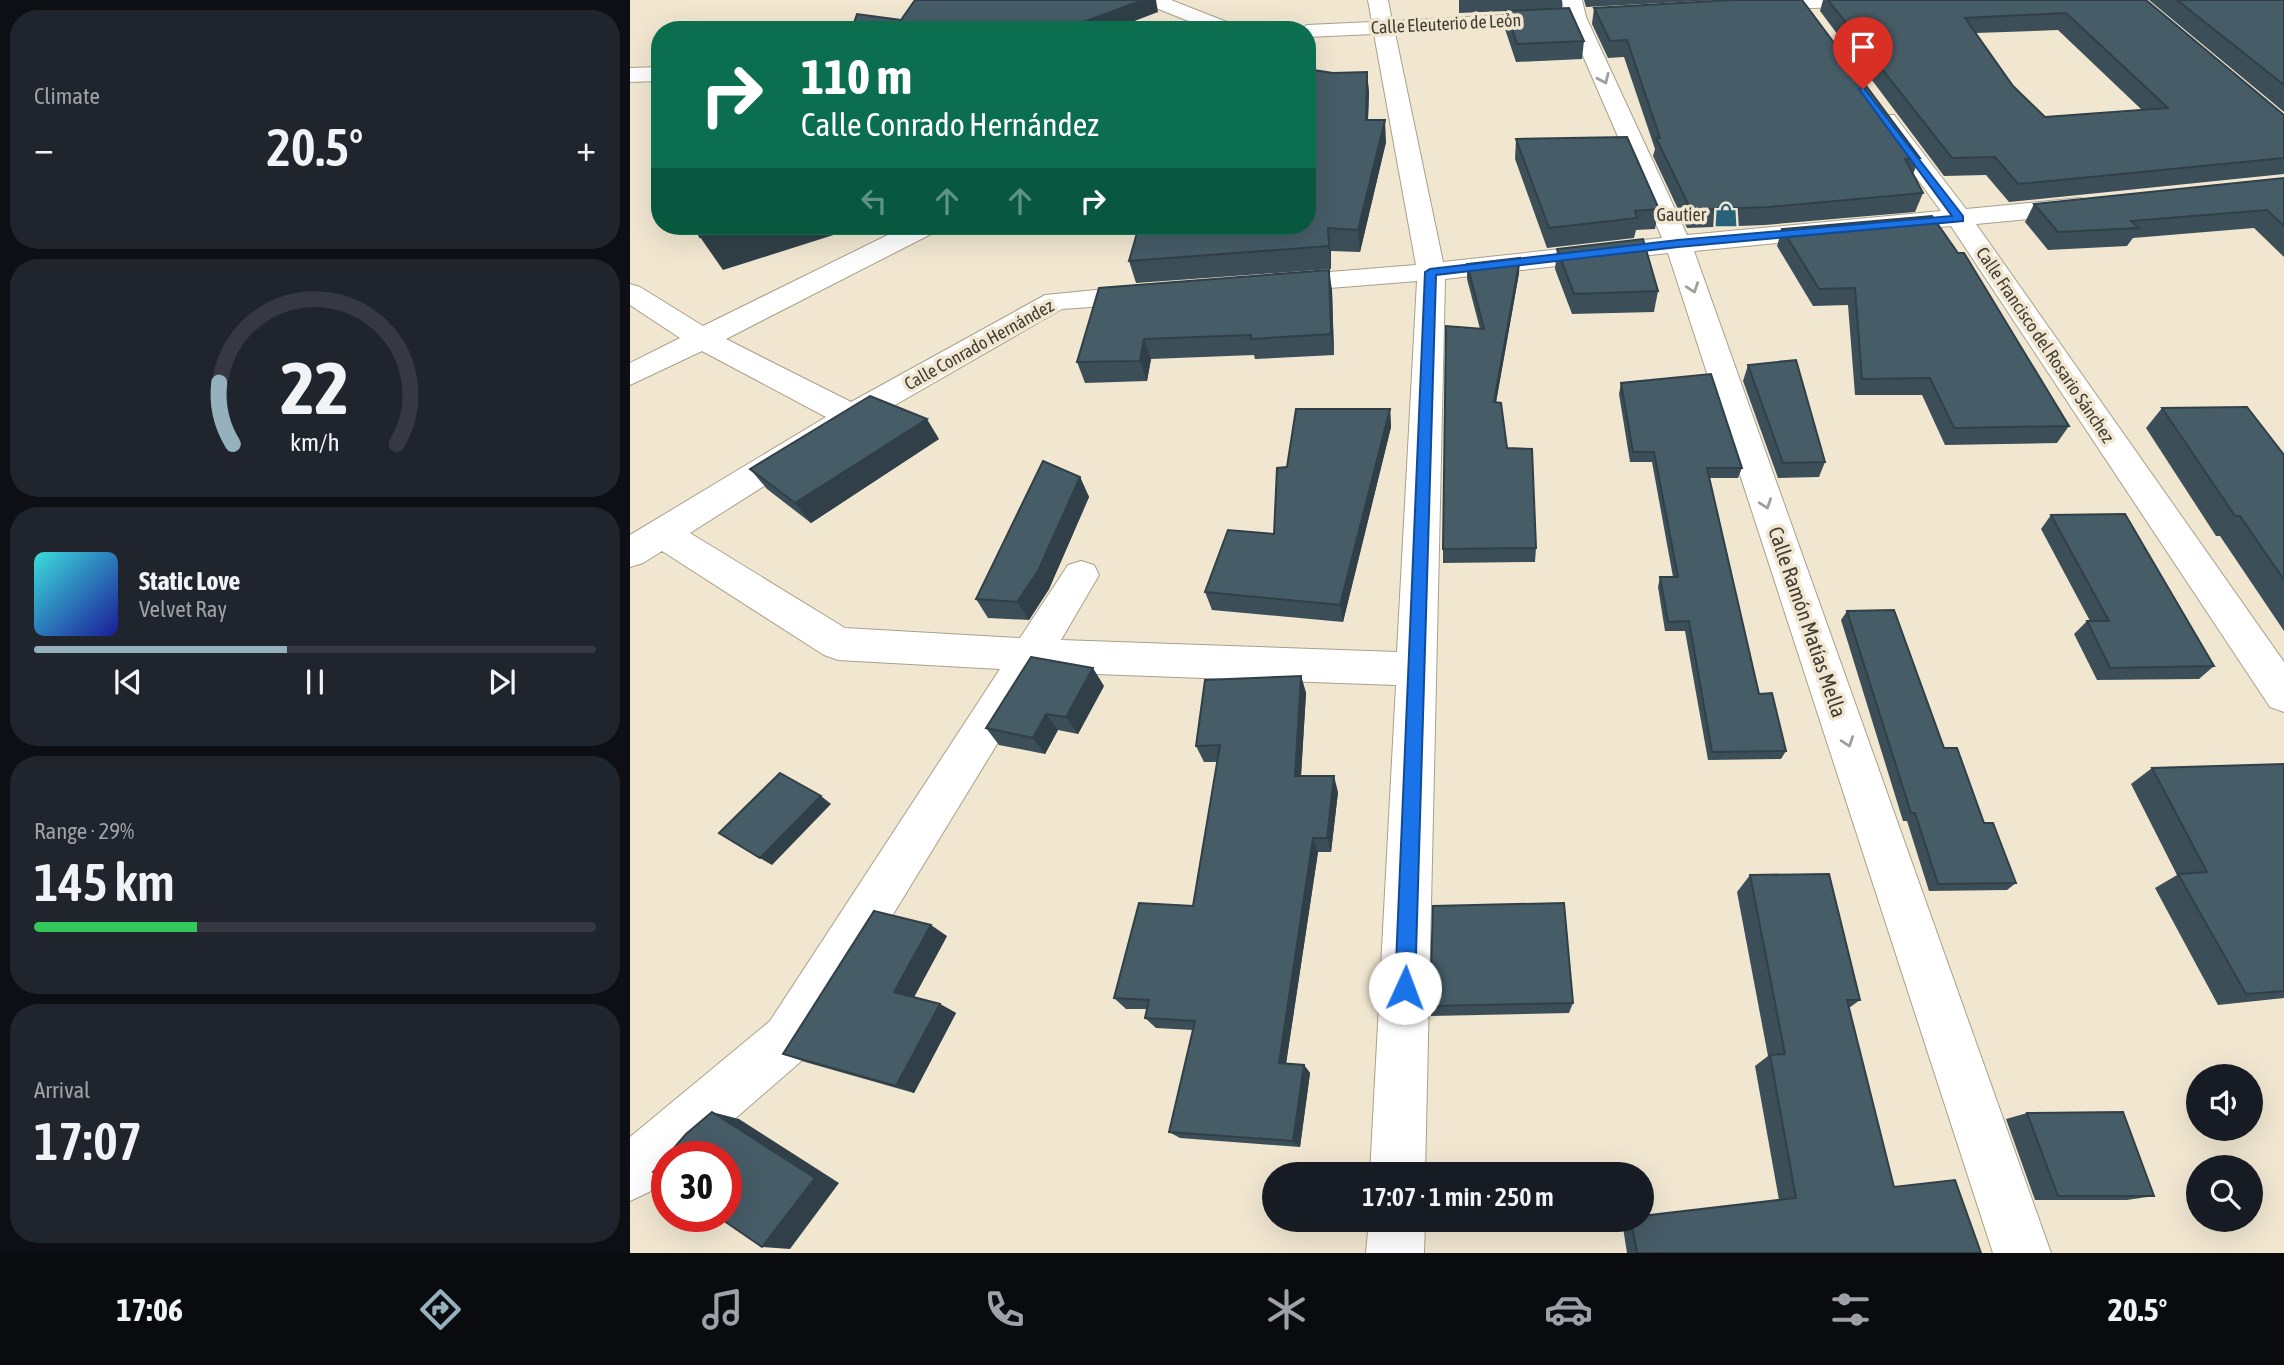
<!DOCTYPE html>
<meta charset="utf-8">
<style>
body{margin:0;font-family:"Asap Condensed",sans-serif;background:#20242c;color:#f1f3f6;height:100vh;display:flex;flex-direction:column;font-size:26px;white-space:nowrap}
*{box-sizing:border-box;margin:0}
p{font-size:23px;color:#9ea1a6}
.icon{flex:none;width:38px;height:38px;fill:none;stroke:currentColor;stroke-width:2;stroke-linecap:round;stroke-linejoin:round}
.map{position:relative;flex:1;overflow:hidden}
.side{display:flex;flex-direction:column;gap:10px;padding:10px;background:#0d0f14;width:630px}
.side>*{flex:none}
.guide{position:absolute;left:21px;top:21px;width:665px;height:214px;border-radius:28px;box-shadow:0 7px 28px #0002;background:#0b6e4f;color:#fff;overflow:hidden}
.buttons{position:absolute;left:1556px;top:1064px;display:grid;gap:14px}
.buttons a{display:grid;place-items:center;width:77px;height:77px;border-radius:50%;background:#171b24;box-shadow:0 7px 28px #0002;font-size:35px}
.speed{position:absolute;left:21px;top:1141px;display:flex;gap:14px;font-size:35px;font-weight:700;text-align:center}
.speed>*{display:grid;place-content:center;width:91px;height:91px;border-radius:50%;background:#171b24;box-shadow:0 7px 28px #0002;line-height:1}
.speed .limit{border:10px solid #d22;background:#fff;color:#111}
.pin{position:absolute;display:grid;place-items:center;width:60px;height:60px;color:#fff;margin:-72px -30px;border-radius:50% 50% 50% 0;rotate:-45deg;box-shadow:0 0 7px #0007}
.pin .icon{rotate:45deg}
.me{position:absolute;width:77px;margin:-38px;rotate:2deg;stroke-linejoin:round;filter:drop-shadow(0 0 5px #0008)}
.turn{display:flex;align-items:center;gap:24px;height:147px;padding:0 35px;font-size:32px}
.turn .icon{width:91px;height:91px;stroke-width:2.5}
.turn b{display:block;font-size:49px;line-height:60px}
.lanes{display:flex;align-items:center;height:66px;padding:0 35px;background:#0003;justify-content:center;gap:35px;direction:ltr}
.lanes .off{opacity:.35}
.big{font-size:52px;font-weight:600;line-height:1.1}
.side .card{flex:1;display:flex;flex-direction:column;justify-content:center;gap:10px;min-width:0;padding:0 24px;border-radius:28px;background:#20242c}
.side .dial{align-items:center;gap:0}
.dial svg{height:182px;overflow:visible;fill:none;stroke:#363941;stroke-width:7;stroke-linecap:round;text-anchor:middle}
.dial text{fill:#f1f3f6;stroke:none}
.song{display:flex;align-items:center;gap:21px}
.cover{width:84px;height:84px;border-radius:10px;background:linear-gradient(135deg,hsl(180 70% 55%),hsl(240 70% 35%))}
.played{height:7px;border-radius:4px;background:linear-gradient(90deg,#96b1be 45%,#363941 45%)}
.keys{display:flex;justify-content:space-around;direction:ltr}
.heat{display:flex;justify-content:space-between;align-items:center;font-size:38px;direction:ltr}
.charge{height:10px;border-radius:5px;background:linear-gradient(90deg,#34c759 29%,#363941 0)}
.trip{position:absolute;left:632px;top:1162px;width:392px;height:70px;border-radius:35px;background:#171b24;box-shadow:0 7px 28px #0002;font-weight:600;line-height:70px;text-align:center}
.dock{display:flex;height:112px;justify-content:space-around;align-items:center;background:#090b0e;color:#9ea1a6}
.dock .icon{width:49px;height:49px}
.dock .selected{color:#96b1be}
.dock b{font-size:32px;color:#f1f3f6}
main{display:flex;flex:1;min-height:0}
.map>svg:first-child{display:block}
.lines{fill:none;stroke-linecap:round;stroke-linejoin:round}
.minor-casing{stroke:#a9a08a;stroke-width:2}
.minor{fill:#fff;fill-rule:evenodd}
.wall{fill:#3c4f59;fill-rule:evenodd}
.shaded-wall{fill:#314048}
.building{fill:#465c67;stroke:#314048;stroke-width:2;fill-rule:evenodd}
.oneway{stroke:#a09e9a}
.route{fill:#1a73e8;stroke:#114b97;stroke-width:2}
.labels{text-anchor:middle;stroke-width:7;stroke-linejoin:round;paint-order:stroke}
.far-street-label{font-size:18px;fill:#413d34;stroke:#f1e7d1}
.far-poi-label{font-size:18px;fill:#413d34;stroke:#f1e7d1;text-anchor:end}
.street-label{font-size:21px;fill:#413d34;stroke:#f1e7d1}
</style>
<main>
<section class="side">
<div class="card"><p>Climate</p>
<div class="heat"><a>−</a><b class="big">20.5°</b><a>+</a></div>
</div>
<div class="card dial"><svg viewBox="0 0 100 80">
<path d="M14 69A42 42 0 1 1 86 69"/>
<path d="M14 69A42 42 0 0 1 8 42" stroke="#96b1be"/>
<text x="50" y="56" font-size="32" font-weight="700">22</text>
<text x="50" y="72" font-size="11">km/h</text>
</svg></div>
<div class="card">
<div class="song"><i class="cover"></i><div><b>Static Love</b><p>Velvet Ray</p></div></div>
<div class="played"></div>
<div class="keys"><svg class="icon" aria-label="previous" viewBox="0 0 24 24"><path d="M18 5L8 12l10 7zM5 5v14"/></svg><svg class="icon" aria-label="pause" viewBox="0 0 24 24"><path d="M8 5v14M16 5v14"/></svg><svg class="icon" aria-label="next" viewBox="0 0 24 24"><path d="M6 5l10 7-10 7zM19 5v14"/></svg></div>
</div>
<div class="card"><p>Range · 29%</p><b class="big">145 km</b><div class="charge"></div></div>
<div class="card"><p>Arrival</p><b class="big">17:07</b></div>
</section>
<div class="map">
<svg width="1654" height="1253" viewBox="0 0 1654 1253">
<rect width="100%" height="100%" fill="#f1e7d1"/>
<g class="lines">
<!-- minor casing -->
<g class="minor-casing">
<g id="minor">
<path d="M 513,0 L 541,0 L 607,26 L 610,30 L 581,30 L 516,4 Z"/>
<path d="M 738,0 L 758,0 L 762,21 L 928,12 L 935,14 L 932,0 L 952,0 L 956,17 L 1057,235 L 1311,211 L 1244,120 L 1248,115 L 1264,115 L 1336,209 L 1450,198 L 1459,201 L 1463,206 L 1459,211 L 1450,214 L 1346,224 L 1654,662 L 1654,712 L 1640,707 L 1321,226 L 1064,251 L 1421,1253 L 1363,1253 L 1038,253 L 815,279 L 795,1174 L 740,1174 L 766,685 L 411,672 L 176,1057 L 61,1157 L 37,1157 L 37,1178 L 19,1192 L 0,1201 L 0,1137 L 140,1021 L 370,669 L 208,660 L 194,655 L 32,551 L 13,563 L 0,567 L 0,535 L 196,417 L 72,351 L 0,385 L 0,363 L 50,338 L 0,305 L 0,284 L 10,287 L 73,326 L 276,226 L 309,226 L 305,232 L 96,339 L 221,402 L 415,295 L 517,285 L 527,288 L 531,294 L 527,300 L 517,303 L 432,309 L 232,424 L 60,533 L 215,628 L 390,638 L 438,565 L 451,561 L 464,565 L 469,575 L 431,640 L 767,652 L 787,281 L 650,292 L 640,290 L 636,284 L 640,278 L 650,276 L 786,265 L 744,34 L 677,37 L 677,30 L 668,30 L 677,25 L 742,22 ZM 937,19 L 1032,238 L 813,262 L 765,33 L 928,24 Z"/>
<path d="M 1121,0 L 1258,0 L 1248,6 L 1114,10 L 1111,6 Z"/>
<path d="M 30,67 L 30,81 L 0,82 L 0,68 Z"/>
<path d="M 739,1220 L 795,1220 L 794,1253 L 736,1253 Z"/>
</g>
</g>
<!-- minor -->
<use href="#minor" class="minor"/>
</g>
<!-- wall -->
<g class="wall">
<path d="M 829,0 L 932,0 L 932,8 L 954,41 L 952,59 L 886,62 L 875,29 L 876,11 L 829,13 Z"/>
<path d="M 954,0 L 1090,0 L 956,7 Z"/>
<path d="M 1193,0 L 1516,0 L 1654,115 L 1654,174 L 1379,202 L 1356,175 L 1314,176 L 1190,11 ZM 1428,30 L 1512,110 L 1415,117 L 1383,86 L 1346,33 Z"/>
<path d="M 1519,0 L 1654,0 L 1654,112 Z"/>
<path d="M 964,8 L 1290,158 L 1283,174 L 1293,193 L 1285,212 L 1135,225 L 1057,228 L 1023,156 L 1025,149 L 994,57 L 978,58 L 962,24 Z"/>
<path d="M 737,72 L 739,93 L 738,120 L 756,142 L 730,252 L 701,251 L 701,269 L 506,283 L 499,261 L 677,226 L 703,73 Z"/>
<path d="M 886,139 L 1029,209 L 1025,229 L 1006,230 L 1004,238 L 917,248 L 885,159 Z"/>
<path d="M 1654,178 L 1654,257 L 1624,228 L 1503,238 L 1497,246 L 1418,250 L 1395,222 L 1404,204 Z"/>
<path d="M 1152,229 L 1439,426 L 1427,443 L 1315,445 L 1292,395 L 1225,395 L 1218,305 L 1183,306 L 1147,246 Z"/>
<path d="M 927,249 L 1028,291 L 1024,312 L 942,314 L 925,269 Z"/>
<path d="M 837,264 L 889,273 L 866,403 L 877,448 L 906,548 L 905,562 L 813,563 L 813,549 L 850,329 L 837,279 Z"/>
<path d="M 469,288 L 702,290 L 704,355 L 625,359 L 624,355 L 521,359 L 517,381 L 455,383 L 447,362 Z"/>
<path d="M 1118,365 L 1195,462 L 1189,477 L 1148,478 L 1113,381 Z"/>
<path d="M 991,383 L 1112,468 L 1108,478 L 1079,478 L 1129,694 L 1156,751 L 1151,759 L 1078,760 L 1055,631 L 1035,631 L 1028,587 L 1030,577 L 1043,577 L 1022,462 L 1000,462 L 989,394 Z"/>
<path d="M 1532,408 L 1654,455 L 1654,631 L 1590,536 L 1586,536 L 1516,428 Z"/>
<path d="M 760,409 L 761,427 L 713,622 L 582,610 L 575,592 L 644,534 L 657,467 Z"/>
<path d="M 309,439 L 181,523 L 137,489 L 120,469 Z"/>
<path d="M 450,477 L 459,497 L 419,589 L 399,620 L 358,618 L 346,599 Z"/>
<path d="M 1421,515 L 1584,666 L 1569,679 L 1467,680 L 1444,634 L 1457,621 L 1460,621 L 1411,529 Z"/>
<path d="M 1217,611 L 1314,748 L 1386,883 L 1377,890 L 1299,891 L 1277,821 L 1273,821 L 1211,620 Z"/>
<path d="M 671,676 L 676,693 L 671,776 L 708,792 L 701,852 L 688,852 L 656,1063 L 674,1065 L 680,1073 L 670,1147 L 550,1138 L 539,1132 L 563,1030 L 526,1028 L 515,1018 L 517,1009 L 496,1009 L 484,998 L 563,906 L 587,762 L 574,762 L 566,746 Z"/>
<path d="M 474,686 L 448,734 L 428,730 L 415,754 L 369,745 L 356,728 Z"/>
<path d="M 1654,764 L 1654,998 L 1588,1005 L 1525,888 L 1547,875 L 1501,784 L 1522,768 Z"/>
<path d="M 1120,875 L 1230,1000 L 1219,1008 L 1264,1187 L 1351,1253 L 997,1253 L 992,1221 L 994,1220 L 1012,1220 L 1149,1200 L 1125,1066 L 1138,1056 L 1107,892 Z"/>
<path d="M 317,936 L 284,997 L 310,1004 L 326,1013 L 284,1093 L 175,1062 L 153,1054 Z"/>
<path d="M 943,1003 L 939,1013 L 801,1016 L 800,1006 Z"/>
<path d="M 1397,1113 L 1524,1196 L 1497,1200 L 1405,1200 L 1376,1119 Z"/>
</g>
<!-- shaded-wall -->
<g class="shaded-wall">
<path d="M 513,0 L 526,0 L 528,12 L 481,30 L 432,30 Z"/>
<path d="M 737,72 L 739,93 L 737,142 L 736,120 Z"/>
<path d="M 755,120 L 756,142 L 730,252 L 728,230 Z"/>
<path d="M 109,226 L 232,226 L 93,270 L 70,237 Z"/>
<path d="M 698,228 L 701,251 L 701,269 L 699,246 Z"/>
<path d="M 890,258 L 889,273 L 863,418 L 864,402 Z"/>
<path d="M 699,270 L 702,290 L 704,355 L 701,334 Z"/>
<path d="M 514,339 L 521,359 L 517,381 L 510,361 Z"/>
<path d="M 760,409 L 761,427 L 713,622 L 710,605 Z"/>
<path d="M 297,419 L 309,439 L 181,523 L 165,503 Z"/>
<path d="M 450,477 L 459,497 L 419,589 L 399,620 L 387,602 Z"/>
<path d="M 463,668 L 474,686 L 448,734 L 436,717 Z"/>
<path d="M 671,676 L 676,693 L 670,792 L 665,776 Z"/>
<path d="M 416,714 L 428,730 L 415,754 L 403,738 Z"/>
<path d="M 704,776 L 708,792 L 701,852 L 697,838 Z"/>
<path d="M 191,796 L 201,804 L 142,865 L 130,858 Z"/>
<path d="M 683,838 L 688,852 L 655,1071 L 649,1063 Z"/>
<path d="M 301,925 L 317,936 L 282,1001 L 264,992 Z"/>
<path d="M 310,1004 L 326,1013 L 284,1093 L 266,1086 Z"/>
<path d="M 674,1065 L 680,1073 L 670,1147 L 663,1141 Z"/>
<path d="M 82,1112 L 109,1119 L 209,1183 L 160,1249 L 132,1247 Z"/>
</g>
<!-- building -->
<g class="building">
<path d="M 285,0 L 513,0 L 432,30 L 222,29 L 227,14 L 271,20 Z"/>
<path d="M 1101,0 L 1172,0 L 1290,158 L 1275,159 L 1293,193 L 1140,207 L 1061,210 L 1026,138 L 1030,138 L 997,40 L 980,41 L 964,8 Z"/>
<path d="M 1198,0 L 1516,0 L 1654,115 L 1654,158 L 1388,184 L 1365,157 L 1322,158 ZM 1436,13 L 1538,108 L 1415,117 L 1383,86 L 1335,18 Z"/>
<path d="M 1547,0 L 1654,0 L 1654,85 Z"/>
<path d="M 939,8 L 954,41 L 887,44 L 876,11 Z"/>
<path d="M 677,69 L 703,73 L 737,72 L 736,120 L 755,120 L 728,230 L 698,228 L 699,246 L 499,261 L 509,226 L 677,226 Z"/>
<path d="M 997,137 L 1029,209 L 1005,211 L 1007,218 L 919,228 L 886,139 Z"/>
<path d="M 1654,178 L 1654,226 L 1637,210 L 1501,221 L 1509,228 L 1428,232 L 1404,204 Z"/>
<path d="M 1302,216 L 1328,253 L 1334,253 L 1439,426 L 1324,428 L 1300,378 L 1232,379 L 1225,288 L 1189,289 L 1152,229 Z"/>
<path d="M 65,226 L 109,226 L 70,237 Z"/>
<path d="M 1013,239 L 1028,291 L 944,294 L 927,249 Z"/>
<path d="M 890,258 L 864,402 L 871,403 L 877,448 L 902,449 L 906,548 L 813,549 L 816,326 L 854,329 L 837,264 Z"/>
<path d="M 699,270 L 701,334 L 621,339 L 621,335 L 514,339 L 510,361 L 447,362 L 469,288 Z"/>
<path d="M 1166,360 L 1195,462 L 1153,463 L 1118,365 Z"/>
<path d="M 1081,374 L 1112,468 L 1077,468 L 1129,694 L 1142,693 L 1156,751 L 1082,752 L 1059,621 L 1038,622 L 1030,577 L 1048,577 L 1024,452 L 1003,452 L 991,383 Z"/>
<path d="M 240,396 L 297,419 L 165,503 L 120,469 Z"/>
<path d="M 1617,407 L 1654,455 L 1654,580 L 1610,516 L 1605,516 L 1532,408 Z"/>
<path d="M 666,409 L 760,409 L 710,605 L 575,592 L 598,530 L 644,534 L 647,468 L 657,467 Z"/>
<path d="M 413,461 L 450,477 L 408,571 L 387,602 L 346,599 Z"/>
<path d="M 1495,514 L 1584,666 L 1480,668 L 1457,621 L 1479,621 L 1421,515 Z"/>
<path d="M 1264,610 L 1314,748 L 1327,748 L 1354,823 L 1363,823 L 1386,883 L 1308,884 L 1285,813 L 1281,813 L 1217,611 Z"/>
<path d="M 401,657 L 463,668 L 436,717 L 416,714 L 403,738 L 356,728 Z"/>
<path d="M 671,676 L 665,776 L 704,776 L 697,838 L 683,838 L 649,1063 L 674,1065 L 663,1141 L 539,1132 L 565,1021 L 515,1018 L 519,1000 L 484,998 L 509,903 L 563,906 L 590,745 L 566,746 L 575,680 Z"/>
<path d="M 1654,764 L 1654,991 L 1616,994 L 1548,874 L 1577,872 L 1522,768 Z"/>
<path d="M 150,773 L 191,796 L 130,858 L 89,833 Z"/>
<path d="M 1199,874 L 1230,1000 L 1217,1000 L 1264,1187 L 1325,1180 L 1351,1253 L 1007,1253 L 1001,1220 L 1012,1220 L 1012,1216 L 1166,1198 L 1140,1055 L 1155,1054 L 1120,875 Z"/>
<path d="M 934,903 L 943,1003 L 800,1006 L 803,906 Z"/>
<path d="M 244,911 L 301,925 L 264,992 L 310,1004 L 266,1086 L 153,1054 Z"/>
<path d="M 82,1112 L 185,1178 L 132,1247 L 87,1216 L 96,1216 L 96,1157 L 37,1157 L 37,1182 L 23,1172 L 56,1134 Z"/>
<path d="M 1493,1112 L 1524,1196 L 1428,1196 L 1397,1113 Z"/>
</g>
<!-- one-way arrows -->
<defs><path id="oneway-chevron" d="M-2-3.5L2.5 0L-2 3.5" fill="none" stroke-width="1.6" stroke-linecap="round" stroke-linejoin="round" transform="scale(1.75)"/></defs>
<g class="oneway">
<use href="#oneway-chevron" transform="translate(974 79) rotate(66)"/>
<use href="#oneway-chevron" transform="translate(1063 288) rotate(71)"/>
<use href="#oneway-chevron" transform="translate(1136 504) rotate(71)"/>
<use href="#oneway-chevron" transform="translate(1218 742) rotate(71)"/>
</g>
<!-- route -->
<path class="route" d="M 1233,87 L 1333,216 L 1333,221 L 1048,247 L 806,275 L 785,988 L 782,995 L 775,998 L 768,995 L 765,988 L 795,272 L 800,269 L 1048,240 L 1322,216 L 1229,89 Z"/>
<!-- icons -->
<defs>
<g id="shop-bare" transform="scale(1.89)"><path d="M-5-2.5h2.3a2.7 3.5 0 0 1 5.4 0H5L5.5 6h-11ZM-1.5-2.5h3a1.5 2.3 0 0 0-3 0Z" fill="#27617a" stroke="#f1e7d1" stroke-width="2.5" paint-order="stroke"/></g>
</defs>
<g fill-rule="evenodd">
<use href="#shop-bare" x="1096" y="215"/>
</g>
<g class="labels">
<!-- far-street labels -->
<g class="far-street-label">
<text transform="translate(816 24) rotate(-3)" y="6">Calle Eleuterio de León</text>
<text transform="translate(349 345) rotate(-29)" y="6">Calle Conrado Hernández</text>
<text transform="translate(1415 345) rotate(56)" y="6">Calle Francisco del Rosario Sánchez</text>
</g>
<!-- far-poi labels -->
<g class="far-poi-label">
<text x="1076" y="221">Gautier</text>
</g>
<!-- street labels -->
<g class="street-label">
<text transform="translate(1177 622) rotate(71)" y="7">Calle Ramón Matías Mella</text>
</g>
</g>
</svg>
<div class="buttons">
<a><svg class="icon" aria-label="sound" viewBox="0 0 24 24"><path d="M4 9h4l5-4v14l-5-4H4zM17 9q2 3 0 6"/></svg></a>
<a><svg class="icon" aria-label="search" viewBox="0 0 24 24"><circle cx="10" cy="10" r="6"/><path d="M15 15l6 6"/></svg></a>
</div>
<div class="speed"><div class="limit">30</div></div>
<div class="pin" style="left:1233px;top:89px;background:#d93025"><svg class="icon" aria-label="arrive" viewBox="0 0 24 24"><path d="M6 21V4h12l-3 4 3 4H6"/></svg></div>
<svg class="me" style="left:775px;top:988px" viewBox="-20 -20 40 40"><circle r="19" fill="#fff"/><path d="M0-13L10 11 0 6-10 11z" fill="#1a73e8"/></svg>
<div class="trip">17:07 · 1 min · 250 m</div>
<div class="guide">
<div class="turn"><svg class="icon" aria-label="right" viewBox="0 0 24 24"><path d="M7 20v-9h11M14 6l5 5-5 5"/></svg><div><b>110 m</b>Calle Conrado Hernández</div></div>
<div class="lanes"><svg class="icon off" aria-label="left" viewBox="0 0 24 24"><path d="M17 20v-9H6M10 6l-5 5 5 5"/></svg><svg class="icon off" aria-label="ahead" viewBox="0 0 24 24"><path d="M12 20V5M6 11l6-6 6 6"/></svg><svg class="icon off" aria-label="ahead" viewBox="0 0 24 24"><path d="M12 20V5M6 11l6-6 6 6"/></svg><svg class="icon" aria-label="right" viewBox="0 0 24 24"><path d="M7 20v-9h11M14 6l5 5-5 5"/></svg></div>
</div>
</div>
</main>
<nav class="dock">
<b>17:06</b>
<svg class="icon selected" aria-label="directions" viewBox="0 0 24 24"><path d="M12 3l9 9-9 9-9-9zM9 14v-3h6M13 9l2 2-2 2"/></svg>
<svg class="icon" aria-label="music" viewBox="0 0 24 24"><path d="M9 18V5l10-2v13"/><circle cx="6" cy="18" r="3"/><circle cx="16" cy="16" r="3"/></svg>
<svg class="icon" aria-label="phone" viewBox="0 0 24 24"><path d="M5 4h4l2 5-3 2q2 4 5 5l2-3 5 2v4C11 20 4 13 5 4z"/></svg>
<svg class="icon" aria-label="climate" viewBox="0 0 24 24"><path d="M12 3v18M4 7l16 10M4 17L20 7"/></svg>
<svg class="icon" aria-label="car" viewBox="0 0 24 24"><path d="M5 17H2v-5l4-1 3-4h7l3 4 3 1v5h-3M9 17h6M6 11h13"/><circle cx="7" cy="17" r="2"/><circle cx="17" cy="17" r="2"/></svg>
<svg class="icon" aria-label="filters" viewBox="0 0 24 24"><path d="M4 7h16M4 17h16"/><circle cx="9" cy="7" r="2"/><circle cx="15" cy="17" r="2"/></svg>
<b>20.5°</b>
</nav>
